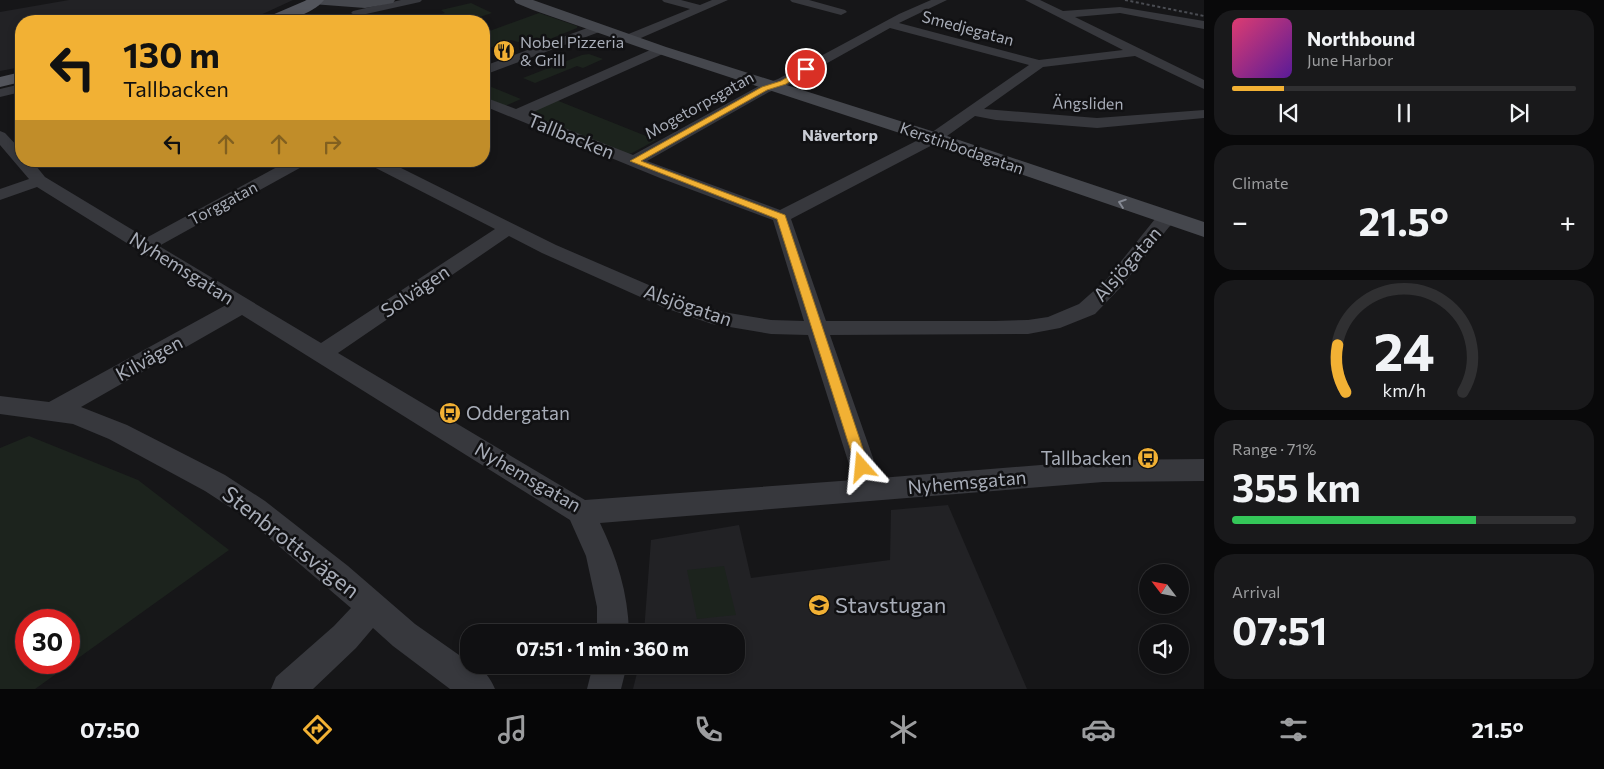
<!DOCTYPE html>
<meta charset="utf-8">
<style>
body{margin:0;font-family:Commissioner,sans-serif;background:#19191b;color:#f1f3f6;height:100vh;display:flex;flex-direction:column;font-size:19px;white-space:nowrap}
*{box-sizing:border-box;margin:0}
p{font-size:16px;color:#9c9d9f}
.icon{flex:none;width:28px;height:28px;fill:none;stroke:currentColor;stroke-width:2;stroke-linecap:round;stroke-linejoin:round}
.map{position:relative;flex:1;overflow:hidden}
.side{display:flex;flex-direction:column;gap:10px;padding:10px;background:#09090a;width:400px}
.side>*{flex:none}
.top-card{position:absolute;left:15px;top:15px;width:475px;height:152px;border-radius:20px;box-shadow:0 2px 8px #0003,0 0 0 1px #303032;background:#f2b134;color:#111;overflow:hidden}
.needle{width:32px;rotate:302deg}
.buttons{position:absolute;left:1139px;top:564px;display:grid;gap:10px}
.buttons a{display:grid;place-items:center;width:50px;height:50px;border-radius:50%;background:#101012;box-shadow:0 2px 8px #0003,0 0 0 1px #303032;font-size:25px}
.speed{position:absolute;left:15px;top:609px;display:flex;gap:10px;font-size:25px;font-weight:700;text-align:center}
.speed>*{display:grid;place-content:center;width:65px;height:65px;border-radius:50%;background:#101012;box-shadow:0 2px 8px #0003,0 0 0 1px #303032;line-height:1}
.speed .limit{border:8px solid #d22;background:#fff;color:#111}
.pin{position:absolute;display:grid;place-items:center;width:42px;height:42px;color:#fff;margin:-21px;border:2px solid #fff;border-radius:50%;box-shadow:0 1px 5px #0007}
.me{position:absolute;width:55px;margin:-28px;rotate:342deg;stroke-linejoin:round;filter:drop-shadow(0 0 4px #0008)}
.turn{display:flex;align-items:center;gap:18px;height:105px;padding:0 25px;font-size:22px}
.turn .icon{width:65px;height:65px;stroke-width:2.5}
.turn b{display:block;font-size:35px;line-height:42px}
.lanes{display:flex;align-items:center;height:48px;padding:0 25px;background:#0003;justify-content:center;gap:25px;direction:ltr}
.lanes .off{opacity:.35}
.big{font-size:38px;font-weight:700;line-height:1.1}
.side .card{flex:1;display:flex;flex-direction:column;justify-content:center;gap:8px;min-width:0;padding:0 18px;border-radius:20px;background:#19191b}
.side .dial{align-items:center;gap:0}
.dial svg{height:130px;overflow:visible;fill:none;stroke:#303032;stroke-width:7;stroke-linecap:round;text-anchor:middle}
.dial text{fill:#f1f3f6;stroke:none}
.song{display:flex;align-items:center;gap:15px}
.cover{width:60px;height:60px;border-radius:8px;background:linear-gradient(135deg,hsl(340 70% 55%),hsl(270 70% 35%))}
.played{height:5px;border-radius:2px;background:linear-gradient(90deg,#f2b134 15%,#303032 15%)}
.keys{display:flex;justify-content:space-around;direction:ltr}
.heat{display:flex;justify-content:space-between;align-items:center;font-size:28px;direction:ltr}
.charge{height:8px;border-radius:4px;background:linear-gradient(90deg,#34c759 71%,#303032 0)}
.trip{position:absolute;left:460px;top:624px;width:285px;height:50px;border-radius:20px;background:#101012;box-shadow:0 2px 8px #0003,0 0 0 1px #303032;font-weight:700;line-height:50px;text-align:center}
.menu{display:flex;height:80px;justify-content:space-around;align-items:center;background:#060607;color:#9c9d9f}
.menu .icon{width:35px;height:35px}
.menu .active{color:#f2b134}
.menu b{font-size:22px;color:#f1f3f6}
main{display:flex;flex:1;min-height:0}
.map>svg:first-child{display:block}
.built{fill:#222225}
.green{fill:#1c231d;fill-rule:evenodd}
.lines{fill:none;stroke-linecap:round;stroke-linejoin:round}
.street{fill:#37383d;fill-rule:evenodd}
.secondary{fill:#45474d;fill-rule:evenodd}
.primary{fill:#53555c;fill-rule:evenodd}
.rail{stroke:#4a4c52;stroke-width:2;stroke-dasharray:3 2.5;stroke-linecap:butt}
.oneway{stroke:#858993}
.route{fill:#f2b134;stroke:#9d7322}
.labels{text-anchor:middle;stroke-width:5;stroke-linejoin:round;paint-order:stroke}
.far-street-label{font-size:16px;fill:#a8adb8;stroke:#111113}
.far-poi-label{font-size:16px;fill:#a8adb8;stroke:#111113;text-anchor:start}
.far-neighbourhood-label{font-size:16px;font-weight:bold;fill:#c9ccd4;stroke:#111113}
.street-label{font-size:19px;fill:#a8adb8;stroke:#111113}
.poi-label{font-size:19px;fill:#a8adb8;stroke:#111113;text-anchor:start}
.near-street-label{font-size:22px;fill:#a8adb8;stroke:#111113}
.near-poi-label{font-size:22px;fill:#a8adb8;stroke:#111113;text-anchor:start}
</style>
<main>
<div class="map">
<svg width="1204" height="689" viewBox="0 0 1204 689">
<rect width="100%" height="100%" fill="#161618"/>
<!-- built -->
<g class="built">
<path d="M 69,0 L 293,0 L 254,18 L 237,21 L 21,21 L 21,67 L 0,71 L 0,12 Z"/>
<path d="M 948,505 L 1027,689 L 633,689 L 639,665 L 736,665 L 736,632 L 644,632 L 651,540 L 739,525 L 751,578 L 890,560 L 891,510 Z"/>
</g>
<!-- green -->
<g class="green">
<path d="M 471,3 L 492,13 L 467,21 L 411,21 L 422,18 L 420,16 L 425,15 L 430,17 L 445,13 L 441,10 Z"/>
<path d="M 539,13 L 577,26 L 577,28 L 533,46 L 511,40 L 484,50 L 484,33 Z"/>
<path d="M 589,54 L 603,59 L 583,68 L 577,66 L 535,83 L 523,78 L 582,55 Z"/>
<path d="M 484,84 L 521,99 L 505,106 L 484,97 Z"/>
<path d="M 556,100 L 656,140 L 632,153 L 624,155 L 529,116 L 528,112 Z"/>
<path d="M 29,436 L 138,480 L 229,550 L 35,689 L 0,689 L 0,448 ZM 26,620 L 69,620 L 69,662 L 26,662 Z"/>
<path d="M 724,566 L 736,615 L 697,619 L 687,570 Z"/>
</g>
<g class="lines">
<!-- street -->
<g class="street">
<path d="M 401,0 L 422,0 L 420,2 L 357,16 L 351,13 L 353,11 Z"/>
<path d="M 662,0 L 681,0 L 700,5 L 712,0 L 728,0 L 634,41 L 626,41 L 624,38 L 626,35 L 690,9 L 664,2 Z"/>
<path d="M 790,0 L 809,0 L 845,10 L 847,12 L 841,15 L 792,2 Z"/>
<path d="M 931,0 L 947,0 L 899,23 L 1039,60 L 1123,50 L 1025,0 L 1040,0 L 1063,11 L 1120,7 L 1204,21 L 1204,29 L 1120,13 L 1075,17 L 1204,80 L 1204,89 L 1135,56 L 1043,67 L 984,109 L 1097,118 L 1204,110 L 1204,118 L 1097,128 L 996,120 L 975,116 L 940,141 L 791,219 L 826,321 L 995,321 L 1028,320 L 1048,317 L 1079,304 L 1106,280 L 1155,219 L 1168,214 L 1174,215 L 1177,219 L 1169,227 L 1120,288 L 1095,314 L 1060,328 L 1028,334 L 830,335 L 880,478 L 1103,460 L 1204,459 L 1204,481 L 1103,482 L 600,523 C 617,558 628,593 629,632 L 597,632 L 597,607 L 586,556 L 570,520 L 242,315 L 81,407 L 127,425 L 225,475 L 265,501 L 348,566 L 415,624 L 469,662 L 469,665 C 482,665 491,679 495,689 L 450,689 L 393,646 L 373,628 L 356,648 L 313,689 L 271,689 L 276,677 L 334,626 L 351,608 L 245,517 L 205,491 L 109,439 L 73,424 L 0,414 L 0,396 L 49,402 L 226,305 L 37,187 L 0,200 L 0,189 L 29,179 L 0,145 L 0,131 L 5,133 L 21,150 L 21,161 L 32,161 L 45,177 L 146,238 L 288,161 L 309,161 L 307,164 L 159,246 L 321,343 L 495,229 L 368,164 L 366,161 L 387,161 L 556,245 L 679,298 L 723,312 L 771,320 L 804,321 L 773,220 L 660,178 L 484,106 L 484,97 L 516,109 L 657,47 L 665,47 L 667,50 L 665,53 L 529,114 L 633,155 L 759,86 L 778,79 L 899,14 ZM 890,28 L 1029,65 L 928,135 L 780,210 L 647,161 L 769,92 L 788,85 ZM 509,236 L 542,253 L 665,308 L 712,324 L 771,334 L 808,335 L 854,480 L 585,500 L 338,353 Z"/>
<path d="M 598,24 L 604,28 L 602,31 L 484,75 L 484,66 Z"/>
<path d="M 21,84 L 21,92 L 0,97 L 0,89 Z"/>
<path d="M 593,665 L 627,665 L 621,689 L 587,689 Z"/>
</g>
<!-- secondary -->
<g class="secondary">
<path d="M 305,0 L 395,0 L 393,3 L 365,8 L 312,4 Z"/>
<path d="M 514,0 L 533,0 L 666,47 L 941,134 L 1204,222 L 1204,237 L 927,142 L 656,53 L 533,10 L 516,3 Z"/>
</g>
<!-- primary -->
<g class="primary">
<path d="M 307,0 L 324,0 C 311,16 282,22 263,21 L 265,18 Z"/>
<path d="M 21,72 L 21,82 L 0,87 L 0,77 Z"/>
</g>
<!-- rail -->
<path class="rail" d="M 1125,0 L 1204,16"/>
</g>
<!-- one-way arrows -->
<defs><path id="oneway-chevron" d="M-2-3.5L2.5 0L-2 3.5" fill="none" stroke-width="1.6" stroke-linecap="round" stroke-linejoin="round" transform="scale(1.25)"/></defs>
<use class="oneway" href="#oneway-chevron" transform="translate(1122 203) rotate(-161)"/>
<!-- route -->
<path class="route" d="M 804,67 L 809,69 L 786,84 L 767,90 L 641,161 L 785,215 L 869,467 L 867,471 L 862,472 L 858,471 L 856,467 L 777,219 L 630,161 L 762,87 L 781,81 Z"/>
<!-- icons -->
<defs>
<g id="restaurant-disc" transform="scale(1.125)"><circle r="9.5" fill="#f2b134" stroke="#111113"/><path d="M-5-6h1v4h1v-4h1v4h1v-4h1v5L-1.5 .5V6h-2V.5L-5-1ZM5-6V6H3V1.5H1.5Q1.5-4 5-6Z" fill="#111"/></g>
<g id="bus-disc" transform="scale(1.125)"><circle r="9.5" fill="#f2b134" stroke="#111113"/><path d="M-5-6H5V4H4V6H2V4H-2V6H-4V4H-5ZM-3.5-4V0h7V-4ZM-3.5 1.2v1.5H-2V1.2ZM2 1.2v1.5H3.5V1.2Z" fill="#111"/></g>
<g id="school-disc" transform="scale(1.125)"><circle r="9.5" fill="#f2b134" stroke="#111113"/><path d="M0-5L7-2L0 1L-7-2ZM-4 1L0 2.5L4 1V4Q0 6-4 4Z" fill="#111"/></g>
</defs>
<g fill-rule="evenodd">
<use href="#restaurant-disc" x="504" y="51"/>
<use href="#bus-disc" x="450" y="413"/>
<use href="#bus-disc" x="1148" y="458"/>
<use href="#school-disc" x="819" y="605"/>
</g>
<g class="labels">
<!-- far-street labels -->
<g class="far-street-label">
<text transform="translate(968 28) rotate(15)" y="6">Smedjegatan</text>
<text transform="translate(1088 103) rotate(1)" y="6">Ängsliden</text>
<text transform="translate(699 105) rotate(-29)" y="6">Mogetorpsgatan</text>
<text transform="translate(962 148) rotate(19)" y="6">Kerstinbodagatan</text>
<text transform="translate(223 203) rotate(-28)" y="6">Torggatan</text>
</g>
<!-- far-poi labels -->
<g class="far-poi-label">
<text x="520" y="48">Nobel Pizzeria<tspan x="520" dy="18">&amp; Grill</tspan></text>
</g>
<!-- far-neighbourhood labels -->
<g class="far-neighbourhood-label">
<text x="840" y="141">Nävertorp</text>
</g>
<!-- street labels -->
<g class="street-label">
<text transform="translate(571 136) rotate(22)" y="7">Tallbacken</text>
<text transform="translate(1127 264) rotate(-49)" y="7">Alsjögatan</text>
<text transform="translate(182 268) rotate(32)" y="7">Nyhemsgatan</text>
<text transform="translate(415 291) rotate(-34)" y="7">Solvägen</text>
<text transform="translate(688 305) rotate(19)" y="7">Alsjögatan</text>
<text transform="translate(149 358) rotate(-29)" y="7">Kilvägen</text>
<text transform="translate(528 477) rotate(30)" y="7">Nyhemsgatan</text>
<text transform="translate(967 482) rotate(-5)" y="7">Nyhemsgatan</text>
</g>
<!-- poi labels -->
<g class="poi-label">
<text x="466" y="420">Oddergatan</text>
<text x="1132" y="465" text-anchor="end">Tallbacken</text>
</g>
<!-- near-street labels -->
<g class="near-street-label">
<text transform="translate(291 542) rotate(38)" y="8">Stenbrottsvägen</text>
</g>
<!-- near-poi labels -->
<g class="near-poi-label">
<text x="835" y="613">Stavstugan</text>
</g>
</g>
</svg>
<div class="buttons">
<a><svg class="needle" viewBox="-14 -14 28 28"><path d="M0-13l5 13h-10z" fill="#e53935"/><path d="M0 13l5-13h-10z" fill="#9c9d9f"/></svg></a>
<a><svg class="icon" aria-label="sound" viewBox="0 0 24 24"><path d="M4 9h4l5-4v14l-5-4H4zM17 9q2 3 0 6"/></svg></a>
</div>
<div class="speed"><div class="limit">30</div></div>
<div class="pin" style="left:806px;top:69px;background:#d93025"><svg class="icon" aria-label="arrive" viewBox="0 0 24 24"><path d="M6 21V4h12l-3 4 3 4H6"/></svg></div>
<svg class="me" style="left:862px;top:467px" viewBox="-20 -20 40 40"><path d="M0-17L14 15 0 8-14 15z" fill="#f2b134" stroke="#fff" stroke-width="4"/></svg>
<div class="trip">07:51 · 1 min · 360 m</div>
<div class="top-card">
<div class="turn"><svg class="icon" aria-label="left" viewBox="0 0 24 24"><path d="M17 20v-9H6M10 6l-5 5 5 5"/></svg><div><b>130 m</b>Tallbacken</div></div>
<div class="lanes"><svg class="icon" aria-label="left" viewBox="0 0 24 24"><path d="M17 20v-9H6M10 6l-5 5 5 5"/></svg><svg class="icon off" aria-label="ahead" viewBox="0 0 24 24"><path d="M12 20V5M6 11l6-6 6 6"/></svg><svg class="icon off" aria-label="ahead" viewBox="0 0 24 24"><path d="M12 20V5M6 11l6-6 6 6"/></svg><svg class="icon off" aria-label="right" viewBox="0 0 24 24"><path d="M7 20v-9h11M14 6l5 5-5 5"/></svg></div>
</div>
</div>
<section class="side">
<div class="card">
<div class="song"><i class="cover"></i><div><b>Northbound</b><p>June Harbor</p></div></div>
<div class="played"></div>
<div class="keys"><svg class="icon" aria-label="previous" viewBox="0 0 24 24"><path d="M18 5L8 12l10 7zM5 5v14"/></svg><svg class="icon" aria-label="pause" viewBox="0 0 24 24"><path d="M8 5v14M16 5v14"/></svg><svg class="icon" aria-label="next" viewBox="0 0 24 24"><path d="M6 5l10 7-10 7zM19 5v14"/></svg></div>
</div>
<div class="card"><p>Climate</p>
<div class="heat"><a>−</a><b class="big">21.5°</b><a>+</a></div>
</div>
<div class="card dial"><svg viewBox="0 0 100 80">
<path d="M14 69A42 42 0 1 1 86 69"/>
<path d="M14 69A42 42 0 0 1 9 40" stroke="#f2b134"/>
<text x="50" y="56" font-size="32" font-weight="700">24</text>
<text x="50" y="72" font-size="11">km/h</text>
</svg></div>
<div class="card"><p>Range · 71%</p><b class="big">355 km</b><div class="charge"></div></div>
<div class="card"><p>Arrival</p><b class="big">07:51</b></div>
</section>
</main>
<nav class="menu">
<b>07:50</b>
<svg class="icon active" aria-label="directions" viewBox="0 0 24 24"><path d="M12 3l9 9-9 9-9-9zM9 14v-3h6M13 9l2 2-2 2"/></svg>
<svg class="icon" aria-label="music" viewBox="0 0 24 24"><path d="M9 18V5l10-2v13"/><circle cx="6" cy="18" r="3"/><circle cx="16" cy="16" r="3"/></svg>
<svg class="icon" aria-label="phone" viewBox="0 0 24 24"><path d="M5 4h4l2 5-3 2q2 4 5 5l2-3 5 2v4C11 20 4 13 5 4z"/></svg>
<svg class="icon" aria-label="climate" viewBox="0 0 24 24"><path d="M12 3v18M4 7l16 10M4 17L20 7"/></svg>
<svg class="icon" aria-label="car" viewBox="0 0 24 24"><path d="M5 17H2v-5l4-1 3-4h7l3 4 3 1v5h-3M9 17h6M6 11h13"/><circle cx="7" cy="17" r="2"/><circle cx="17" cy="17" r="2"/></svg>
<svg class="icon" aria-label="filters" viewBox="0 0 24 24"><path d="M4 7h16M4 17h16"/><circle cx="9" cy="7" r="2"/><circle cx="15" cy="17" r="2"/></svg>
<b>21.5°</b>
</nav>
